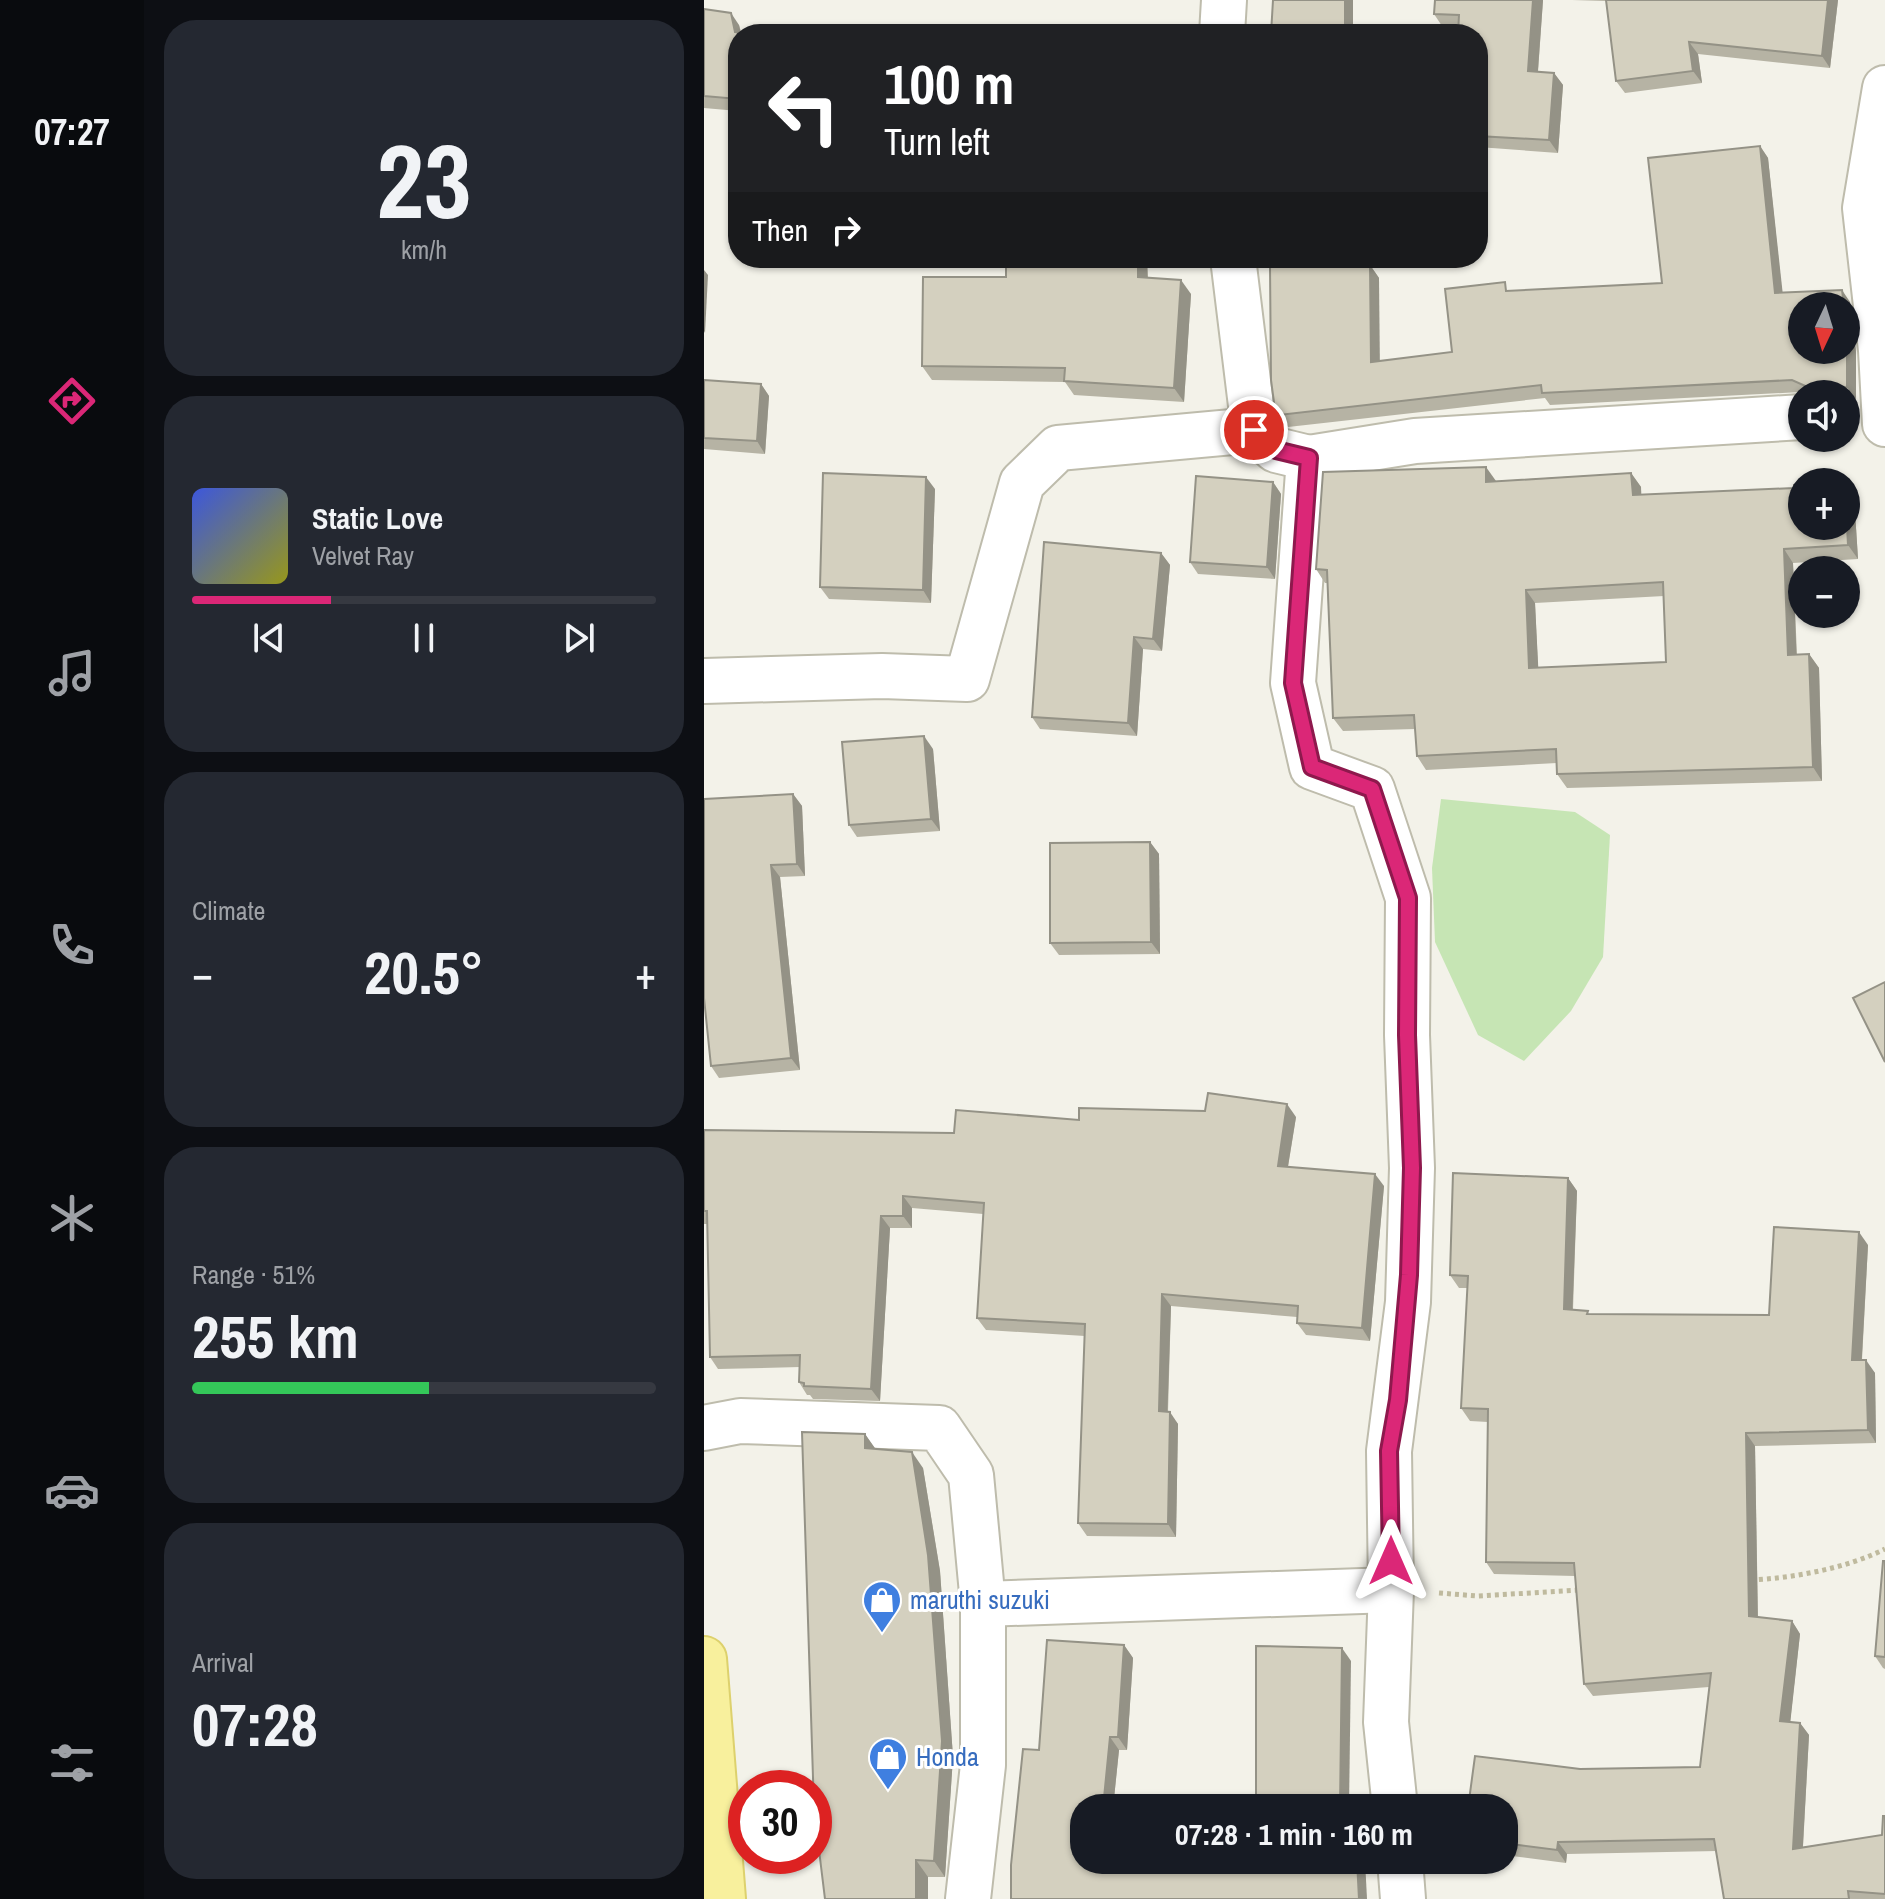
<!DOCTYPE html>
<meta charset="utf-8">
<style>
body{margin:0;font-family:"Archivo Narrow",sans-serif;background:#242831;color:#f1f3f6;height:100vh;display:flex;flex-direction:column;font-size:30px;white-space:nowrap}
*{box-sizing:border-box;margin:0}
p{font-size:26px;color:#9ea1a6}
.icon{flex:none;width:44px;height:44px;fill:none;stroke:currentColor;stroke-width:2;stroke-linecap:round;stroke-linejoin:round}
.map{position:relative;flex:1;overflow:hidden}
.drawer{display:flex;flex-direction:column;gap:20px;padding:20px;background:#0d0f14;width:560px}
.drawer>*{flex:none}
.top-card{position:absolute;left:24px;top:24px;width:760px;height:244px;border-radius:32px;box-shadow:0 2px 6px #0004;background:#202124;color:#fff;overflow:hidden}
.needle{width:52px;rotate:184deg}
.controls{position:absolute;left:1084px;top:292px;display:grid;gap:16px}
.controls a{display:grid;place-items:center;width:72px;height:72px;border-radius:50%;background:#171b24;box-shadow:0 2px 6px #0004;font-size:40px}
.speed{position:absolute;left:24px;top:1770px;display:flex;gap:16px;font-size:40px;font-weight:700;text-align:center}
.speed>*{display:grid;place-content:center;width:104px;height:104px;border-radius:50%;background:#171b24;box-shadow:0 2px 6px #0004;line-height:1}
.speed .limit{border:12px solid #d22;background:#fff;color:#111}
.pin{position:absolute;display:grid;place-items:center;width:68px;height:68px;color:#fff;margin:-34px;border:4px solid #fff;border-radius:50%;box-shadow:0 2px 8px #0007}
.me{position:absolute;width:88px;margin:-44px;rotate:0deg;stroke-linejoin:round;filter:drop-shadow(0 0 6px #0008)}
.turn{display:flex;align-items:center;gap:28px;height:168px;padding:0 24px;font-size:36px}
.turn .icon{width:104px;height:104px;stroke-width:2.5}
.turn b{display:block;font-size:56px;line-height:68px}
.then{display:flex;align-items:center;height:76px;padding:0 24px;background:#0003;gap:16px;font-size:30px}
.big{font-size:60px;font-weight:700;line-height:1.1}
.drawer .widget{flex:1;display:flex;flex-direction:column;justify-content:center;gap:12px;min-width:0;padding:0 28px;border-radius:32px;background:#242831}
.drawer .dial{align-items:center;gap:0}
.dial b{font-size:104px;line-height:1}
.song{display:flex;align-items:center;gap:24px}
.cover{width:96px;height:96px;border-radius:12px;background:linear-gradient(135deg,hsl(230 70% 55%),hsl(60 70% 35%))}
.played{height:8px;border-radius:4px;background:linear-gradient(90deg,#db2777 30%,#363941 30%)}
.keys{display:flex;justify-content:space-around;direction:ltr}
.heat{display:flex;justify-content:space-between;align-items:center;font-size:44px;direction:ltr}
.charge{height:12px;border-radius:6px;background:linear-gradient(90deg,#34c759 51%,#363941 0)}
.trip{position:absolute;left:366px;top:1794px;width:448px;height:80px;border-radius:32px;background:#171b24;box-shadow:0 2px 6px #0004;font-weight:700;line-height:80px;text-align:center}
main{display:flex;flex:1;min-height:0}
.dock{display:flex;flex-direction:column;width:144px;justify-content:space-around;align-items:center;background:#090b0e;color:#9ea1a6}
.dock .icon{width:56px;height:56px}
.dock .current{color:#db2777}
.dock b{font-size:36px;color:#f1f3f6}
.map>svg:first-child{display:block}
.green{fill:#c6e5b4}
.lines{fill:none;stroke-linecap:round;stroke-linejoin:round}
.minor-casing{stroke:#bebcac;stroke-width:48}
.major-casing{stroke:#ddd16d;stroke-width:48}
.path{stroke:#bfba9e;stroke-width:5;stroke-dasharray:4 4;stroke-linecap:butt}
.minor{stroke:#fff;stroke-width:44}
.major{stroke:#f8f09d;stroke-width:44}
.wall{fill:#b6b3a4;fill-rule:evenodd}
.shaded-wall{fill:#949286}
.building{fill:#d4d0bf;stroke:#949286;stroke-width:2;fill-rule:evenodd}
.route-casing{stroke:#8e194d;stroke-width:20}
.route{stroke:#db2777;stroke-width:14}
.labels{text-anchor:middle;stroke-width:6;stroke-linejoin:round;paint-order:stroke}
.shop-label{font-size:26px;fill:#366cbe;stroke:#fff;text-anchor:start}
</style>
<main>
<nav class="dock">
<b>07:27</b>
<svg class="icon current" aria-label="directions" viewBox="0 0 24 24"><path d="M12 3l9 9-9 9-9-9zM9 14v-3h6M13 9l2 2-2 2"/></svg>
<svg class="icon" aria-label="music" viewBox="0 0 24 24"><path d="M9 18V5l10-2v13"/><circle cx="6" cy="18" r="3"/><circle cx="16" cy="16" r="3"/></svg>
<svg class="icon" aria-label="phone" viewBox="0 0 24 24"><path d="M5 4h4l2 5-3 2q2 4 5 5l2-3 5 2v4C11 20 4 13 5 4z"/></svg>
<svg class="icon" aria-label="climate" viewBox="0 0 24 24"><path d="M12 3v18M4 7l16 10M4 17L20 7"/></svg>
<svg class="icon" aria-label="car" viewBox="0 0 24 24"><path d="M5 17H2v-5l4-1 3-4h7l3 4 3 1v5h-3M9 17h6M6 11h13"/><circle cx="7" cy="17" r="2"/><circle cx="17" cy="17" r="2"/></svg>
<svg class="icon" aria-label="filters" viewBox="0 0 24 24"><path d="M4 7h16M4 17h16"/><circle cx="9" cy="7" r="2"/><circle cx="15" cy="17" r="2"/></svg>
</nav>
<section class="drawer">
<div class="widget dial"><b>23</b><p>km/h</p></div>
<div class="widget">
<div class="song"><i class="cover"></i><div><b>Static Love</b><p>Velvet Ray</p></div></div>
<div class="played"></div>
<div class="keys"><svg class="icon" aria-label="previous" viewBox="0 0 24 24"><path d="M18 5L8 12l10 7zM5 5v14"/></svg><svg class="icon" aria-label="pause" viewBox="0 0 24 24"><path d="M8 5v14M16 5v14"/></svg><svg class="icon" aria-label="next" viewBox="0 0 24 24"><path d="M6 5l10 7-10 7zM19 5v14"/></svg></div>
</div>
<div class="widget"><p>Climate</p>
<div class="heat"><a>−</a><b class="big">20.5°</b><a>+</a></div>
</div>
<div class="widget"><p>Range · 51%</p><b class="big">255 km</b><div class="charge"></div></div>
<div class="widget"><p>Arrival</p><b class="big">07:28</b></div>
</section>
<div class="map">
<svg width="1181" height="1899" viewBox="0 0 1181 1899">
<rect width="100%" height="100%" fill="#f3f2e9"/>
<!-- green -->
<path class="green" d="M 737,799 L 871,812 L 906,835 L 899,957 L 867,1011 L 820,1061 L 774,1035 L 731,942 L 728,868 Z"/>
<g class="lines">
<!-- minor casing -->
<g class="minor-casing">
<g id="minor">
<path d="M 518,34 L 520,0"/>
<path d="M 1181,88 L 1161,208 L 1177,350 L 1181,424"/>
<path d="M 529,258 L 550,430 L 572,450 L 605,458 L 589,683 L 608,767 L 668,789 L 704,898 L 703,1035 L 708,1168 L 704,1302 L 685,1451 L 687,1590 L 682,1722 L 691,1808"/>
<path d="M 605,458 L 711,441 L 1098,417"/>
<path d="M 0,681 L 178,676 L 263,679 L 318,483 L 354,448 L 550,430"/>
<path d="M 0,1428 L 36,1421 L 235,1428 L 267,1475 L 279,1604 L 279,1765 L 264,1899"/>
<path d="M 279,1604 L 687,1590"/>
<path d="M 696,1860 L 699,1899"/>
</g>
</g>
<!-- major casing -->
<g class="major-casing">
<path id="major" d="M 0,1659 L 19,1899"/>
</g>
<!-- path -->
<g class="path">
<path d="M 1047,1580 C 1090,1578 1143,1568 1181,1549"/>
<path d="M 735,1593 L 774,1596 L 877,1590"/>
</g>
<!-- minor -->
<use href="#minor" class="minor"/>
<!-- major -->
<use href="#major" class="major"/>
</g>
<!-- wall -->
<g class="wall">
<path d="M 839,0 L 834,72 L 850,73 L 859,85 L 854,153 L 774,147 L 774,34 L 755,27 L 738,26 L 730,14 Z"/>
<path d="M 868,0 L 1134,0 L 1126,68 L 994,54 L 998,83 L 921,93 L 912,81 L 902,1 Z"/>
<path d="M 0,9 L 35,25 L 37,32 L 34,34 L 34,111 L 0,108 Z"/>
<path d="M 1056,146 L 1064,158 L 1078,293 L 1146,302 L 1152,352 L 1152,399 L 1142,400 L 1142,394 L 1101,394 L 1096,392 L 846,405 L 841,398 L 584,427 L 571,410 L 666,265 L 675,278 L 675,361 L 748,352 L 807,291 L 958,283 Z"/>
<path d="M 98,258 L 131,258 L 131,260 Z"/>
<path d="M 443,258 L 444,278 L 487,294 L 480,402 L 370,395 L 361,382 L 228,380 L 218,366 L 302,277 Z"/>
<path d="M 0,380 L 57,384 L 65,396 L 61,454 L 0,449 Z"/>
<path d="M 927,473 L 937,487 L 937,495 L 1150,496 L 1154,559 L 1089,563 L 1093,655 L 1105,654 L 1115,668 L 1118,781 L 863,788 L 853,774 L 853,763 L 722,770 L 713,756 L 711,729 L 639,731 L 629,718 L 623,583 L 621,583 L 612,569 L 792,481 ZM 960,596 L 962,662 L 834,668 L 831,603 Z"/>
<path d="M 569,482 L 577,494 L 571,579 L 494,574 L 486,562 Z"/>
<path d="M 231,489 L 227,603 L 125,599 L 116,587 Z"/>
<path d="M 457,553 L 466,565 L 458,651 L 439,649 L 433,736 L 336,729 L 328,717 Z"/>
<path d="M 229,749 L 236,831 L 153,837 L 145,825 Z"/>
<path d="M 89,794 L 98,806 L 101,876 L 76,877 L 96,1070 L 15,1078 L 7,1066 Z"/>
<path d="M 446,842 L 455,854 L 456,954 L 355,955 L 346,943 Z"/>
<path d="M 592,1117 L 584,1167 L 680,1186 L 666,1341 L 602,1335 L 593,1323 L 593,1317 L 467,1306 L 464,1412 L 474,1424 L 472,1537 L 383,1536 L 374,1523 L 381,1336 L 282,1330 L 273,1318 L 279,1214 L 208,1208 L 208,1228 L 186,1228 L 176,1401 L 109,1399 L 106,1395 L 103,1395 L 95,1382 L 96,1367 L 14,1369 L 6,1357 L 3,1224 L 0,1224 L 0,1130 L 250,1133 L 375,1120 Z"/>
<path d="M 864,1178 L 873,1191 L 869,1310 L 886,1314 L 1065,1315 L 1164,1245 L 1158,1360 L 1171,1373 L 1172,1443 L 1051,1446 L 1054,1617 L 1088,1621 L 1096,1634 L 1086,1722 L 1096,1723 L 1105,1735 L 1099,1847 L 1178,1835 L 1181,1816 L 1181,1899 L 1020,1899 L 1013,1851 L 863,1854 L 862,1863 L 800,1855 L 800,1808 L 876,1769 L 996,1767 L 1005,1687 L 889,1696 L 880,1684 L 871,1576 L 790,1574 L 782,1562 L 784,1422 L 766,1421 L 757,1408 L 764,1288 L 755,1288 L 746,1275 Z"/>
<path d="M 161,1434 L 171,1449 L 219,1468 L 236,1571 L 249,1757 L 241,1877 L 224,1877 L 224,1899 L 121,1899 Z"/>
<path d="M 1181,1561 L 1181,1669 L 1179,1668 L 1171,1656 Z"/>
<path d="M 420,1645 L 429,1658 L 423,1750 L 415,1750 L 409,1808 L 380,1808 L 307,1899 L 335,1750 Z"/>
</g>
<!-- shaded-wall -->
<g class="shaded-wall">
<rect x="641" y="0" width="8" height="34"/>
<path d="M 829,0 L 839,0 L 833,83 L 824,71 Z"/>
<path d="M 1124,0 L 1134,0 L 1126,68 L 1118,56 Z"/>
<path d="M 27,13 L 35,25 L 37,34 L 31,32 Z"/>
<path d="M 985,42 L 994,54 L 998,83 L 989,71 Z"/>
<path d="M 850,73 L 859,85 L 854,153 L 845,140 Z"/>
<path d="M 1056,146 L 1064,158 L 1080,305 L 1071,293 Z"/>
<path d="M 434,258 L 443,258 L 444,291 L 434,277 Z"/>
<path d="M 666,265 L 675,278 L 676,374 L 667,362 Z"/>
<path d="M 0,270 L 4,275 L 1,333 L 0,331 Z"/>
<path d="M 477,280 L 487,294 L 480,402 L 470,388 Z"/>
<path d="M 1138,290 L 1146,302 L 1152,352 L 1152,399 L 1143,387 L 1142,306 L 1140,306 Z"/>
<path d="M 57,384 L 65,396 L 61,454 L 53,441 Z"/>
<path d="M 782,467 L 792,481 L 782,482 Z"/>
<path d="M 927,473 L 937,487 L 938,509 L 929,495 Z"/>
<path d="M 222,477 L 231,489 L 227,603 L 219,590 Z"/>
<path d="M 569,482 L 577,494 L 571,579 L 563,567 Z"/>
<path d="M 1142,484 L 1150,496 L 1154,559 L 1144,545 Z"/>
<path d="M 1080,549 L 1089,563 L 1093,669 L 1084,655 Z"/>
<path d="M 457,553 L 466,565 L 458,651 L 449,639 Z"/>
<path d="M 822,590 L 831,603 L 835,682 L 825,668 Z"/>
<path d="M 430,637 L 439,649 L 433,736 L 424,723 Z"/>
<path d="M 1105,654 L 1115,668 L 1118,781 L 1109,767 Z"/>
<path d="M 220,736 L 229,749 L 236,831 L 227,819 Z"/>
<path d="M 89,794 L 98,806 L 101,876 L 93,864 Z"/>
<path d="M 446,842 L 455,854 L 456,954 L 447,942 Z"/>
<path d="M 67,865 L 76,877 L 96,1070 L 87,1058 Z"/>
<path d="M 583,1104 L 592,1117 L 582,1178 L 574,1166 Z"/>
<path d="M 671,1174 L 680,1186 L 666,1341 L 658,1328 Z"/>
<path d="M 864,1178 L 873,1191 L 868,1322 L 860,1309 Z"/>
<path d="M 199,1196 L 208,1208 L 208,1228 L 199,1216 Z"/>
<path d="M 177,1216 L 186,1228 L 176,1401 L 167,1389 Z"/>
<path d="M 1155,1232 L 1164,1245 L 1157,1373 L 1148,1360 Z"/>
<path d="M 458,1294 L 467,1306 L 463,1424 L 455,1411 Z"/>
<path d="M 1162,1360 L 1171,1373 L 1172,1443 L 1164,1430 Z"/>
<path d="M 466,1412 L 474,1424 L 472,1537 L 464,1524 Z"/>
<path d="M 1042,1433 L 1051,1446 L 1054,1629 L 1045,1616 Z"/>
<path d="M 161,1434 L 173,1451 L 161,1448 Z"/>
<path d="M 208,1452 L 219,1468 L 236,1571 L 249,1757 L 241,1877 L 230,1861 Z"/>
<path d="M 1088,1621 L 1096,1634 L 1085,1734 L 1076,1721 Z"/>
<path d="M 420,1645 L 429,1658 L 423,1750 L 414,1737 Z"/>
<path d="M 638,1648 L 647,1661 L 645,1808 L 636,1808 Z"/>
<path d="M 1096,1723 L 1105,1735 L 1098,1862 L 1089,1849 Z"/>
<path d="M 406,1737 L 415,1750 L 409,1808 L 399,1808 Z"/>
<path d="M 854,1842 L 863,1854 L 862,1863 L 853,1850 Z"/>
<path d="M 212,1860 L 224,1877 L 224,1899 L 212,1899 Z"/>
<path d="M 653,1860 L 661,1860 L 663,1899 L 655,1899 Z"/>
</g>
<!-- building -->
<g class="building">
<path d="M 569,0 L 641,0 L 641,34 L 567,34 Z"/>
<path d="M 731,0 L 829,0 L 824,71 L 850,73 L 845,140 L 774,136 L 774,34 L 754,34 L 755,15 L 730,14 Z"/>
<path d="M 902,0 L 1124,0 L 1118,56 L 985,42 L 989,71 L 912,81 Z"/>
<path d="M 0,9 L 27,13 L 31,32 L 62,33 L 34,34 L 34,99 L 0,96 Z"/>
<path d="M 1056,146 L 1071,293 L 1138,290 L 1140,306 L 1098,306 L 1098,350 L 1142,350 L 1142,327 L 1143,340 L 1143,387 L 1108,389 L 1088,380 L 838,393 L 837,385 L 575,415 L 571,410 L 567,380 L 566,266 L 666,265 L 667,362 L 748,352 L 741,289 L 801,282 L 802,291 L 958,283 L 944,158 Z"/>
<path d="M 33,162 L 34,162 L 34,242 L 28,242 Z"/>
<path d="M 302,258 L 434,258 L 434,277 L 477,280 L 470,388 L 360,381 L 361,368 L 218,366 L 219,277 L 302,277 Z"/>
<path d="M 0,380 L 57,384 L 53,441 L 0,438 Z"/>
<path d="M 782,467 L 782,482 L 927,473 L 929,495 L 1090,488 L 1090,485 L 1098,485 L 1098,526 L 1142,526 L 1142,506 L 1144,545 L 1080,549 L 1084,655 L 1105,654 L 1109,767 L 853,774 L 852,749 L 713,756 L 710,715 L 629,718 L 623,570 L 612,569 L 619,472 ZM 959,582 L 962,662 L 825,668 L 822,590 Z"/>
<path d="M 119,473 L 222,477 L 219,590 L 116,587 Z"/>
<path d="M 492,476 L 569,482 L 563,567 L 486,562 Z"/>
<path d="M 340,542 L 457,553 L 449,639 L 430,637 L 424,723 L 328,717 Z"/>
<path d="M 220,736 L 227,819 L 145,825 L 138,742 Z"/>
<path d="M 89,794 L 93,864 L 67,865 L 87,1058 L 7,1066 L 0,998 L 0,799 Z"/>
<path d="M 446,842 L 447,942 L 346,943 L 346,843 Z"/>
<path d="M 1181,982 L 1181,1062 L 1149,998 Z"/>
<path d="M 504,1093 L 583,1104 L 574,1166 L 671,1174 L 658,1328 L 593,1323 L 594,1306 L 458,1294 L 455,1411 L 466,1412 L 464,1524 L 374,1523 L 381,1324 L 273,1318 L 280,1203 L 199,1196 L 199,1216 L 177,1216 L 167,1389 L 100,1386 L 100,1383 L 95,1382 L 96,1355 L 6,1357 L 3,1211 L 0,1211 L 0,1130 L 250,1133 L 252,1110 L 375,1120 L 375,1108 L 501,1111 Z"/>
<path d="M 749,1173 L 864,1178 L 860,1309 L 884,1311 L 883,1314 L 1065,1315 L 1070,1227 L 1155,1232 L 1148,1360 L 1162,1360 L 1164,1430 L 1042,1433 L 1045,1616 L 1088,1621 L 1076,1721 L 1096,1723 L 1089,1849 L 1178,1835 L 1179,1816 L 1181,1816 L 1181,1894 L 1144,1891 L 1145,1899 L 1020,1899 L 1010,1839 L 854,1842 L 853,1850 L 800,1843 L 800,1808 L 764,1808 L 771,1756 L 876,1769 L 996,1767 L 1007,1673 L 880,1684 L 870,1563 L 782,1562 L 784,1409 L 757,1408 L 764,1276 L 746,1275 Z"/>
<path d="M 98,1432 L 161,1434 L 161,1448 L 208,1452 L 224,1555 L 238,1741 L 230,1861 L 212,1860 L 212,1899 L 121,1899 L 110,1809 Z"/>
<path d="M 1179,1561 L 1181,1561 L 1181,1657 L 1171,1656 Z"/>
<path d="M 343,1640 L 420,1645 L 414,1737 L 406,1737 L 399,1808 L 380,1808 L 380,1860 L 653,1860 L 655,1899 L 307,1899 L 307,1865 L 319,1749 L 335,1750 Z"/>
<path d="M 552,1646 L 638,1648 L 636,1808 L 552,1808 Z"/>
</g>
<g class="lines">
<!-- route casing -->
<g class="route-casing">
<path id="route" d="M 550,430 L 572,450 L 605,458 L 589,683 L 608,767 L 668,789 L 704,898 L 703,1035 L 708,1168 L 705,1275 L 694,1400 L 685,1451 L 687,1561"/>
</g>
<!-- route -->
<use href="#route" class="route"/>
</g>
<!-- icons -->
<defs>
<g id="shop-pin" transform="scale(2)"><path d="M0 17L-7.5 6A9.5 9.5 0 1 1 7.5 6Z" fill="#3f7fe0" stroke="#fff"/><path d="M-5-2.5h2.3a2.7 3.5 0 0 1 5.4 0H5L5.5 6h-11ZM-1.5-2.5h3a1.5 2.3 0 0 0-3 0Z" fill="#fff"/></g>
</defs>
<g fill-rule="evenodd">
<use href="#shop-pin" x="178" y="1600"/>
<use href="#shop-pin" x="184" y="1757"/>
</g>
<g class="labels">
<!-- shop labels -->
<g class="shop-label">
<text x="206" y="1609">maruthi suzuki</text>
<text x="212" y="1766">Honda</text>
</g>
</g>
</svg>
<div class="controls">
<a><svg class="needle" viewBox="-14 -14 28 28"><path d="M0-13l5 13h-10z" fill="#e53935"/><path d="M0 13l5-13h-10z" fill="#9ea1a6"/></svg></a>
<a><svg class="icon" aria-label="sound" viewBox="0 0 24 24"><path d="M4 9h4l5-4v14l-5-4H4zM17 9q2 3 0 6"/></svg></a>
<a>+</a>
<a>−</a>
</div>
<div class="speed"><div class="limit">30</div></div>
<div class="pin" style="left:550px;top:430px;background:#d93025"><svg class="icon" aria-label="arrive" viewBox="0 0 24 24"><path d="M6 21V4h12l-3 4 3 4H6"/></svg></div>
<svg class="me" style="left:687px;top:1561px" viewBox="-20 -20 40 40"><path d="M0-17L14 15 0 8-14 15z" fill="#db2777" stroke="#fff" stroke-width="4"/></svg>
<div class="trip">07:28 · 1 min · 160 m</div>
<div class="top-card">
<div class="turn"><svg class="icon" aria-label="left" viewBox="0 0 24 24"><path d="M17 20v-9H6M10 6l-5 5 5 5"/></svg><div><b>100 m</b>Turn left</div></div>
<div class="then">Then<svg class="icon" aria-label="right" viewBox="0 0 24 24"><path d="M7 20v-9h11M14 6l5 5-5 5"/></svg></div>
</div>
</div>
</main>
